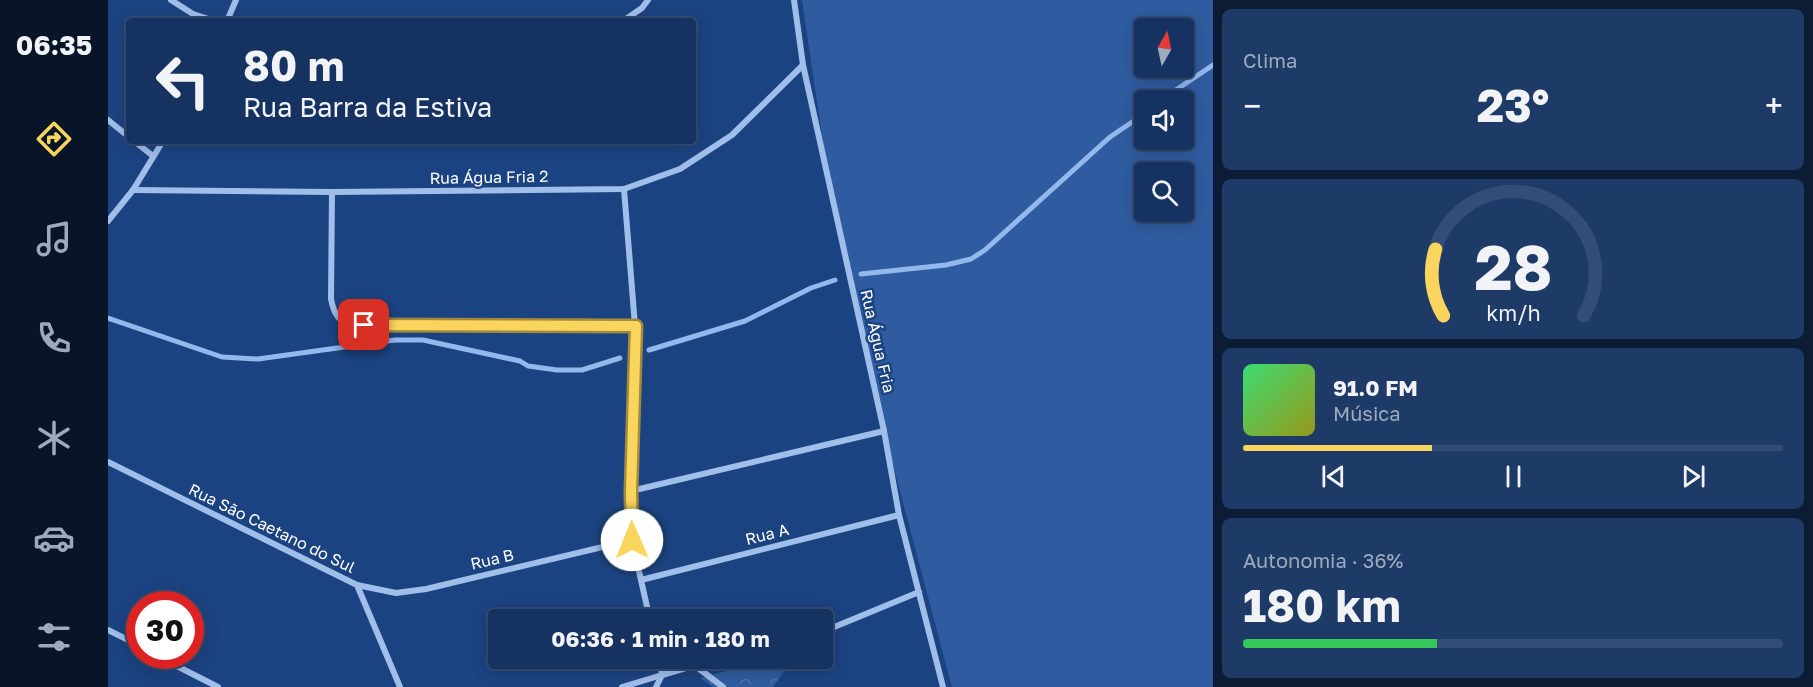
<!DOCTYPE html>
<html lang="pt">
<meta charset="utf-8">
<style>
body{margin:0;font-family:"Golos Text",sans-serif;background:#1e3a67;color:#f1f3f6;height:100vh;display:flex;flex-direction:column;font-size:22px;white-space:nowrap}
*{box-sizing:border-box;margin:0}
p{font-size:20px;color:#9daabd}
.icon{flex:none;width:33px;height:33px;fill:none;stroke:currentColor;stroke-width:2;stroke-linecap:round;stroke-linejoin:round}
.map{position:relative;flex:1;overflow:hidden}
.details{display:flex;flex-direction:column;gap:9px;padding:9px;background:#0c1c35;width:600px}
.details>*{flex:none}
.hud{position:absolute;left:18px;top:18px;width:570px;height:126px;border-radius:6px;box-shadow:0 3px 15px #0003,0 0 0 2px #344d76;background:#153261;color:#f1f3f6;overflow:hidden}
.needle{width:39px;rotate:9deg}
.fabs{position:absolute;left:1026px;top:18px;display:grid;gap:12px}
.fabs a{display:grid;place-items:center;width:60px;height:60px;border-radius:6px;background:#153261;box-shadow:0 3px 15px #0003,0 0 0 2px #344d76;font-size:30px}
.speed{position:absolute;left:18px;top:591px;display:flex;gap:12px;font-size:30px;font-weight:700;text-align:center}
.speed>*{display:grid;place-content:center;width:78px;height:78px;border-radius:50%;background:#153261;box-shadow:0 3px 15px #0003,0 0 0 2px #344d76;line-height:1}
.speed .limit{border:9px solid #d22;background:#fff;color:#111}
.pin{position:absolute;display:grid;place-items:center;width:51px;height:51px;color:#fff;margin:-26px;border-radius:12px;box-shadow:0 3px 9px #0006}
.me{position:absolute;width:66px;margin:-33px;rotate:359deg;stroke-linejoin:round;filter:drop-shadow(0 0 4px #0008)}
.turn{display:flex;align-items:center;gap:21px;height:126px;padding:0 18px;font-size:27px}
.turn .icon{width:78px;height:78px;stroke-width:2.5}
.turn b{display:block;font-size:42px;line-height:51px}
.big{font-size:45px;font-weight:700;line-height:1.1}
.details .tile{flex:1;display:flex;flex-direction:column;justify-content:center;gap:9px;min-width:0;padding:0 21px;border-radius:9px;background:#1e3a67}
.details .dial{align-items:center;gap:0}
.dial svg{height:156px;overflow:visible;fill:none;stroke:#344d76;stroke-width:7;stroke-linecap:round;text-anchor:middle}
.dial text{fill:#f1f3f6;stroke:none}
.song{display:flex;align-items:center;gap:18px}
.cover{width:72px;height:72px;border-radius:9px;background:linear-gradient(135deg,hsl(140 70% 55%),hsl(60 70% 35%))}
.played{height:6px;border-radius:3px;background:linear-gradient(90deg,#fad55d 35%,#344d76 35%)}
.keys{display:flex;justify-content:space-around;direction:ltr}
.heat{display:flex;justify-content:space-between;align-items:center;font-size:33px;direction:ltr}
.charge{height:9px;border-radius:4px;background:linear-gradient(90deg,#34c759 36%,#344d76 0)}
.trip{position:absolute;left:380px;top:609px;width:345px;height:60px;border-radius:6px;background:#153261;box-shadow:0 3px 15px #0003,0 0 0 2px #344d76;font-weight:700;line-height:60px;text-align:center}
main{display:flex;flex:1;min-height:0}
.menu{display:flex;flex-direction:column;width:108px;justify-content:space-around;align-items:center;background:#081427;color:#9daabd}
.menu .icon{width:42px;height:42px}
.menu .on{color:#fad55d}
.menu b{font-size:27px;color:#f1f3f6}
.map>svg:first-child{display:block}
.grass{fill:#2f5ca0;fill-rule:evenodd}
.park{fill:url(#park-crowns)}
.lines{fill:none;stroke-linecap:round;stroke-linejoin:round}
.stream{stroke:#93b8ec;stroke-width:5}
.minor{stroke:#a0beea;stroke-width:6}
.route-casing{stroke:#a28a3c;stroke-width:15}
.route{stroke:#fad55d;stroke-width:10}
.labels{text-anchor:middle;stroke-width:5;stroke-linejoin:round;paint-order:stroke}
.street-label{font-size:16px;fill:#fff;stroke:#1c4381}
</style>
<main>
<nav class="menu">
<b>06:35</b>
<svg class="icon on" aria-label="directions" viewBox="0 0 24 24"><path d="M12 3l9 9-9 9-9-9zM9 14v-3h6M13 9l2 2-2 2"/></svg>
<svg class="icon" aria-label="music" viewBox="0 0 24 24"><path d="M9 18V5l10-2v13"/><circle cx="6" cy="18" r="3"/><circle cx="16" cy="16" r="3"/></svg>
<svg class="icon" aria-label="phone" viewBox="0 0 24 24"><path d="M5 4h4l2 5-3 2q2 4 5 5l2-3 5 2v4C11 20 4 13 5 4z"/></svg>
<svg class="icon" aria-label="climate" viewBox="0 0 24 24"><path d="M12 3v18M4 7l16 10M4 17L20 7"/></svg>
<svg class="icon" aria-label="car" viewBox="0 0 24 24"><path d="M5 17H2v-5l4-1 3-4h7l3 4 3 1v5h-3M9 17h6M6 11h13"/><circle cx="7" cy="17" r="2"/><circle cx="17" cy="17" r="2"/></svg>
<svg class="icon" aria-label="filters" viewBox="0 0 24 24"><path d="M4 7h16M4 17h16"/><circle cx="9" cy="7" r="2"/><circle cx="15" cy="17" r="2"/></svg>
</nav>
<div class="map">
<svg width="1105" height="687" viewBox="0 0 1105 687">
<defs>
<pattern id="park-crowns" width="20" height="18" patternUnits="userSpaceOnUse" patternTransform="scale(1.5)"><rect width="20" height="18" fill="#2f5ca0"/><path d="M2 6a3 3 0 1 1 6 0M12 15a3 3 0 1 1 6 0" fill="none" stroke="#4e74ae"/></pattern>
</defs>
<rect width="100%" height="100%" fill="#1c4381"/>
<!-- grass -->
<path class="grass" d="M 694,0 L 1105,0 L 1105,687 L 844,687 L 768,401 L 722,189 ZM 1036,28 L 1076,28 L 1076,68 L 1036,68 ZM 1036,100 L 1076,100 L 1076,140 L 1036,140 ZM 1036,172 L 1076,172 L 1076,212 L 1036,212 Z"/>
<!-- park -->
<path class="park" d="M 665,659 L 685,659 L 665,687 L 605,687 L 592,678 Z"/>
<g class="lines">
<!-- stream -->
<g class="stream">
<path d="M 1053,100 L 1105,65"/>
<path d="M 753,274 L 838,265 L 863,259 L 877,250 L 1002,137 L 1036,114"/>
<path d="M 0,318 L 114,357 L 150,359 L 287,340 L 315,340 L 412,361 L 420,366 L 449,370 L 474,370 L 512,358"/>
<path d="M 541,350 L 637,321 L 703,288 L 727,280"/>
</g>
<!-- minor -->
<g class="minor">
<path d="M 63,0 L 85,14 L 107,21"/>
<path d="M 686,0 L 695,65 L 776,431 L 791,515 L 835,687"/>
<path d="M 119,21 L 128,0"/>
<path d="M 515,21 L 534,8 L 540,0"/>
<path d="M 0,120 L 21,137"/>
<path d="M 26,141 L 45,156"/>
<path d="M 516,189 L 527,326 L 523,491 L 524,540 L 542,620"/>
<path d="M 25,190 L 224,192 L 516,189 L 572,169 L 624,135 L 695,65"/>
<path d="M 224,192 L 223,299 C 227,321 235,324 256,325 L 527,326"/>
<path d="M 0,221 L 25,190 L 55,141"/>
<path d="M 0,462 L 249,585 L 292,687"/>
<path d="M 523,491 L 776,431"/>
<path d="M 533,580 L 791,515"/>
<path d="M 249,585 L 288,593 L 318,589 L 524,540"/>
<path d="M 0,630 L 32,646"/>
<path d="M 714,632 L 811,592"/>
<path d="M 49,656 L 110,687"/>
<path d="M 586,665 L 615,687"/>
<path d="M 514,687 L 554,675 L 551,658"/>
<path d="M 548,687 L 554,675 L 612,658"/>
</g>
</g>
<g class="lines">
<!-- route casing -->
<g class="route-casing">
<path id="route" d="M 256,325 L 528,326 L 523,491 L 524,540"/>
</g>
<!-- route -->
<use href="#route" class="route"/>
</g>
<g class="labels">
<!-- street labels -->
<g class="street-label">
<text transform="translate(381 177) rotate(-1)" y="6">Rua Água Fria 2</text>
<text transform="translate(770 341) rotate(77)" y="6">Rua Água Fria</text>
<text transform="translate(164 528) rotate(26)" y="6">Rua São Caetano do Sul</text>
<text transform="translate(659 534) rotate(-14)" y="6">Rua A</text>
<text transform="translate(384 559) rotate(-13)" y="6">Rua B</text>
</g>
</g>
</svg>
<div class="fabs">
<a><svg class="needle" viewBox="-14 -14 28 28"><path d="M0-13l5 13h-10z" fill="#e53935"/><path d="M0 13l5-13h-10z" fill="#9daabd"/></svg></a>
<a><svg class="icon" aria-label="sound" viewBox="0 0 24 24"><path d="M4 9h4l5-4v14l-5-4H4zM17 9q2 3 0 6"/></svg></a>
<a><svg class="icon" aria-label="search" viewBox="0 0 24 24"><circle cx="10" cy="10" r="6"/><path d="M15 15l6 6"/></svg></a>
</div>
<div class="speed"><div class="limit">30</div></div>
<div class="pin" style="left:256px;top:325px;background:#d93025"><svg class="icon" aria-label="arrive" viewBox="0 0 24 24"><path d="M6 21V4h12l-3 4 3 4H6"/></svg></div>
<svg class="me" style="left:524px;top:540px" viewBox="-20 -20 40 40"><circle r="19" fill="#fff"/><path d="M0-13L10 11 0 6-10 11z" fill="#fad55d"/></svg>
<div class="trip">06:36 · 1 min · 180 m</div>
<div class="hud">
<div class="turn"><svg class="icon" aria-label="left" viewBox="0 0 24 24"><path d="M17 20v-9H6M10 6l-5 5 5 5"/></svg><div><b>80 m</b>Rua Barra da Estiva</div></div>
</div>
</div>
<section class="details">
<div class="tile"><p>Clima</p>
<div class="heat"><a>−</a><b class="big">23°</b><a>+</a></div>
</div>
<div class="tile dial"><svg viewBox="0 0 100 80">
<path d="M14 69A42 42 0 1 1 86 69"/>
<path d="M14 69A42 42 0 0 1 10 35" stroke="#fad55d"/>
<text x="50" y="56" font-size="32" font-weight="700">28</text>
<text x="50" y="72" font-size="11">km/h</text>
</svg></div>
<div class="tile">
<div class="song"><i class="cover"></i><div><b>91.0 FM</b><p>Música</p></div></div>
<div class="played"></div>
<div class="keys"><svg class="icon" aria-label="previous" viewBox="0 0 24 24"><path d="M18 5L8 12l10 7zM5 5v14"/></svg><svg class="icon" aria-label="pause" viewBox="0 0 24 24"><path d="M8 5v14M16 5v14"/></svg><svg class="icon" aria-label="next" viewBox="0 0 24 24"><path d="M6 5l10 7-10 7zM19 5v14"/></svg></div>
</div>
<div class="tile"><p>Autonomia · 36%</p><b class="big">180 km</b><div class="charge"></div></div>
</section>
</main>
